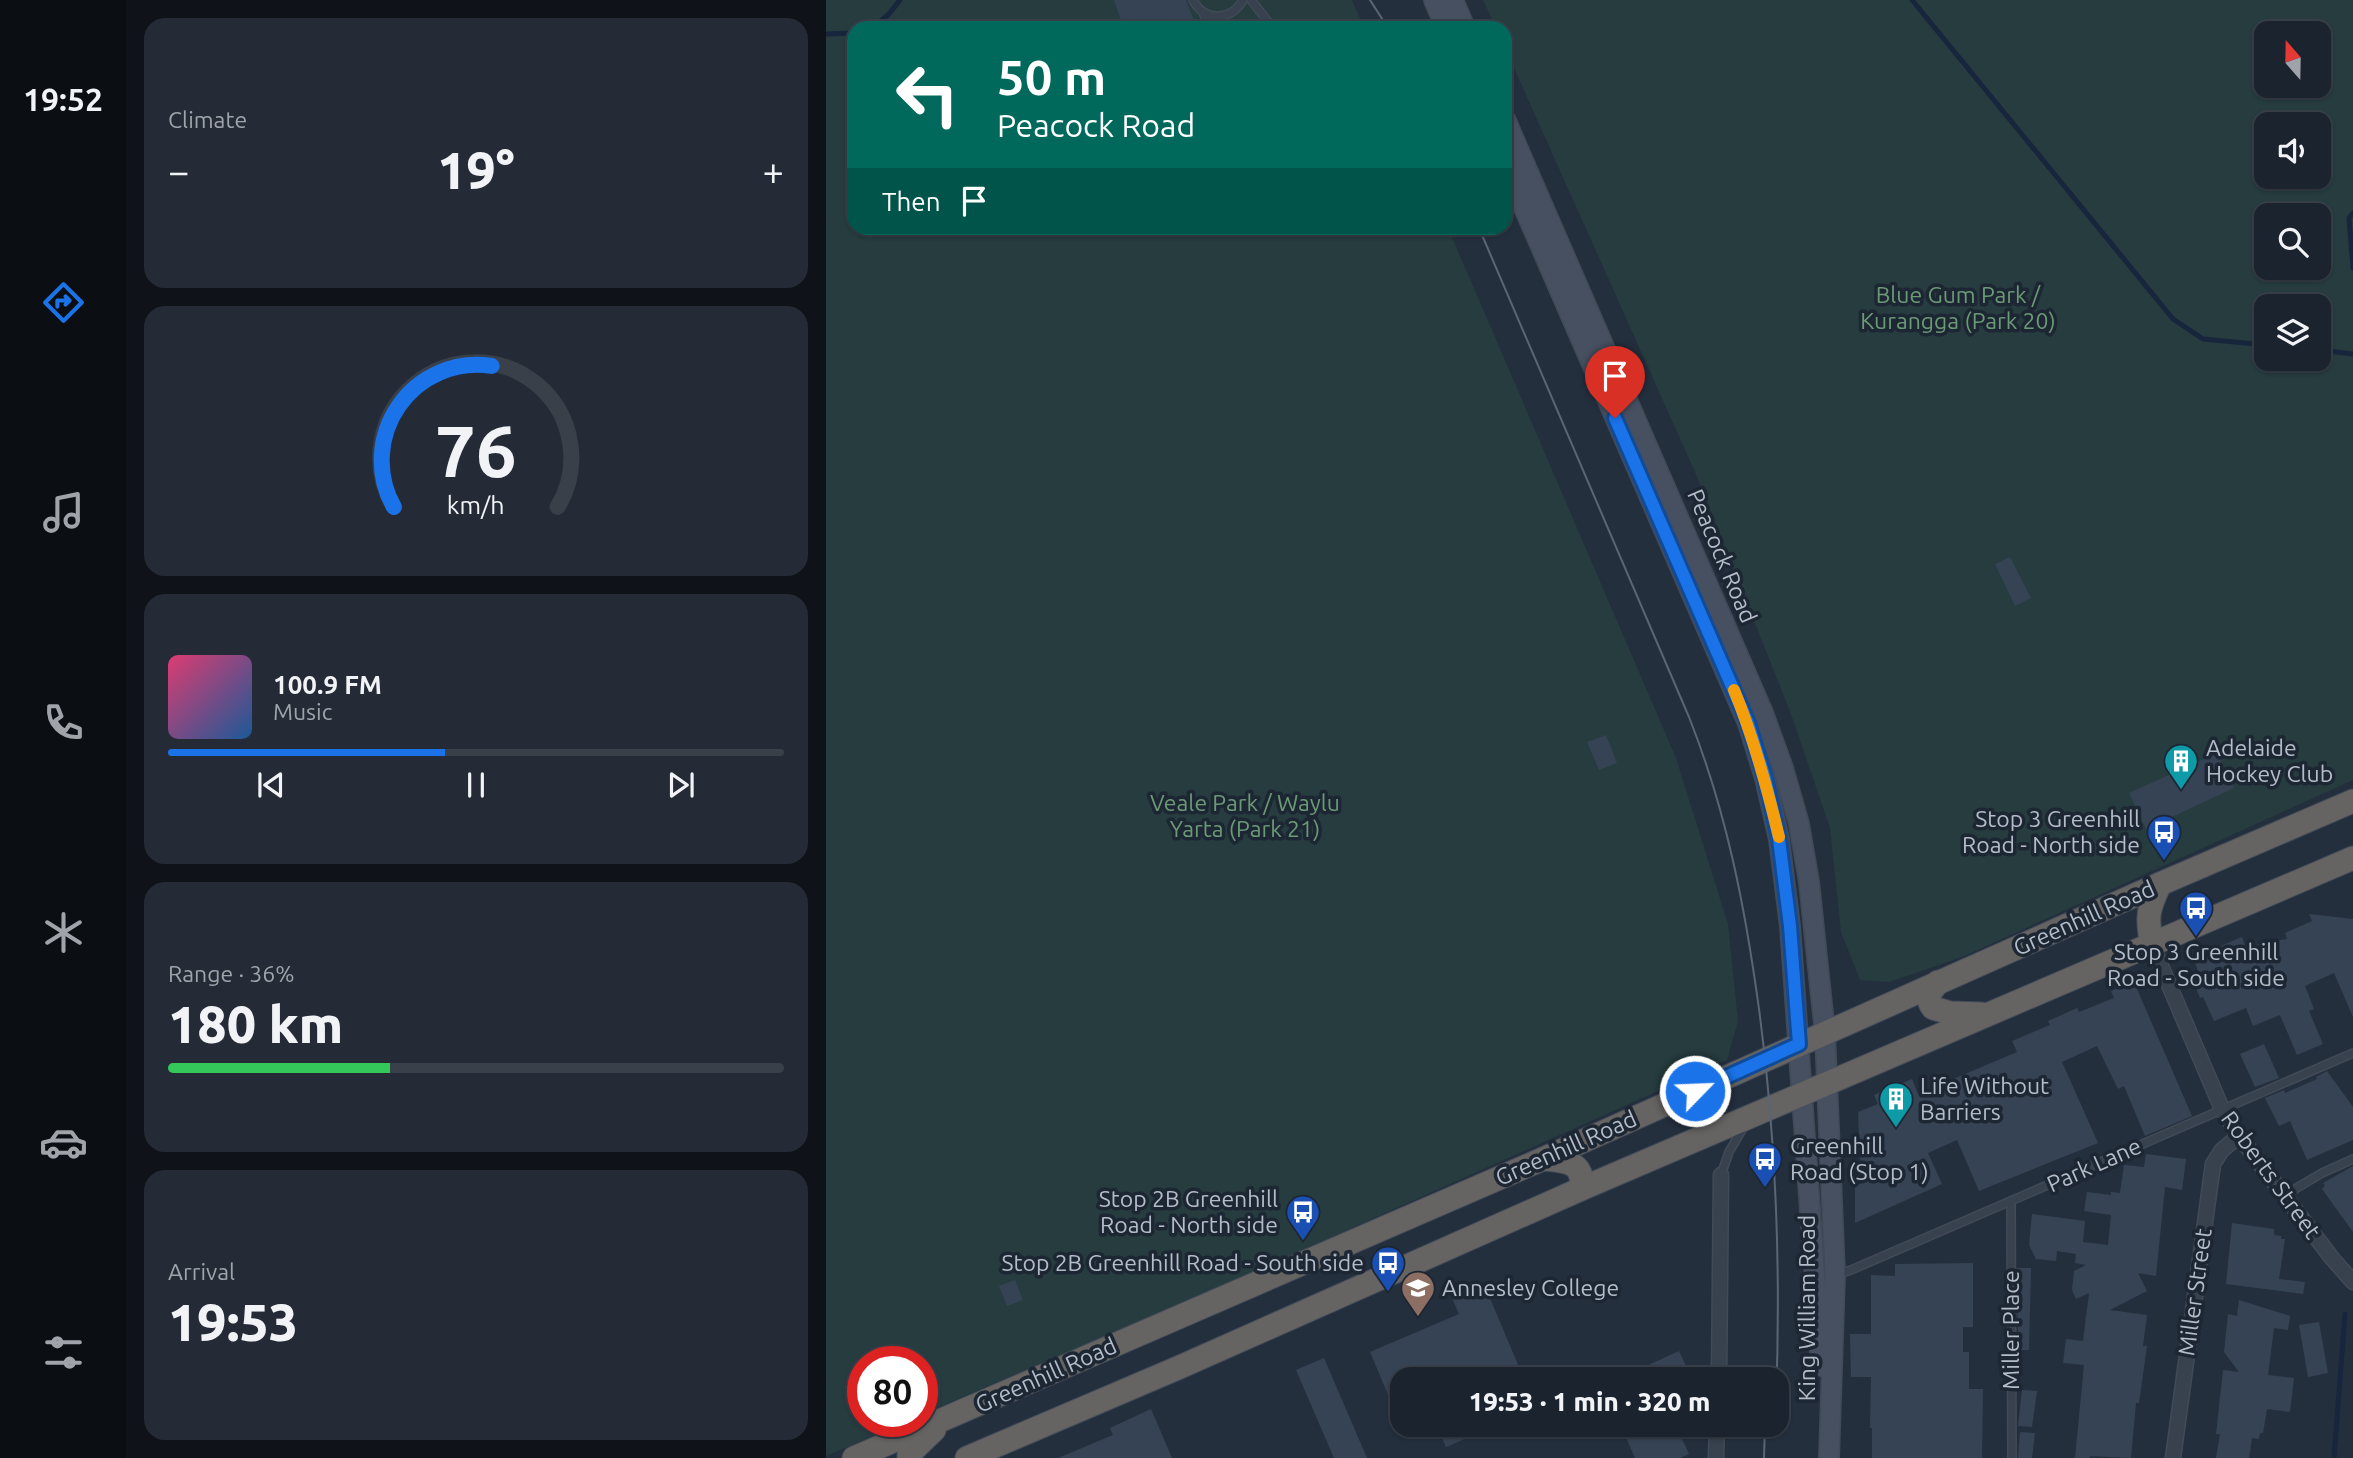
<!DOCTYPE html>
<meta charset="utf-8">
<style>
body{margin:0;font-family:Ubuntu,sans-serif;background:#242b36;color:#f1f3f6;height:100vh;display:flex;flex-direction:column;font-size:26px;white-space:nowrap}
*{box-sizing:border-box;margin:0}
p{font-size:23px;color:#a0a4aa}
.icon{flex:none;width:38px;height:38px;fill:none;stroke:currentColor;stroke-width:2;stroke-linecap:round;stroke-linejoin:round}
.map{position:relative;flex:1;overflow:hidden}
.side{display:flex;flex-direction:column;gap:18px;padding:18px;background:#0f1319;width:700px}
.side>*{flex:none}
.hud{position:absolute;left:21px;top:21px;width:665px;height:214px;border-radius:21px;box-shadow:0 2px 5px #0004,0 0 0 2px #39404a;background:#00695c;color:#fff;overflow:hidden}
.needle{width:46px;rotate:340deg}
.controls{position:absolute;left:1428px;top:21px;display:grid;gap:14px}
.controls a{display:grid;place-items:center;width:77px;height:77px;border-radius:14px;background:#1b232e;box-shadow:0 2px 5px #0004,0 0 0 2px #39404a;font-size:35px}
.speed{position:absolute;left:21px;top:1346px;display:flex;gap:14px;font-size:35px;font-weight:700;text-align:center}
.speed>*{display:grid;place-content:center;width:91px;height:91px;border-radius:50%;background:#1b232e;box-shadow:0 2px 5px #0004,0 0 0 2px #39404a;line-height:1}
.speed .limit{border:10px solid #d22;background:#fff;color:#111}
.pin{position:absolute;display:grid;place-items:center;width:60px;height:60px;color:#fff;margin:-72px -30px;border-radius:50% 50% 50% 0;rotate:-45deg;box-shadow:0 0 7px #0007}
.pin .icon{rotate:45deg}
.me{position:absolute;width:77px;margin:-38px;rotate:66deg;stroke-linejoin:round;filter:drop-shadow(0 0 5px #0008)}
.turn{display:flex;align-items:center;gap:24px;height:147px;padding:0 35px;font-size:32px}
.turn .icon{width:91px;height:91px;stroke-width:2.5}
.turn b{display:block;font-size:49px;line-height:60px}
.then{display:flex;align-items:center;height:66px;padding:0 35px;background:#0003;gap:14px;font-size:26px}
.big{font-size:52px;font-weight:800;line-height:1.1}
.side .tile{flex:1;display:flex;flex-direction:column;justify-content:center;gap:10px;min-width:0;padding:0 24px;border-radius:21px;background:#242b36}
.side .dial{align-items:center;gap:0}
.dial svg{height:182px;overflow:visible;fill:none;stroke:#39404a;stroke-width:7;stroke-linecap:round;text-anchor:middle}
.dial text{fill:#f1f3f6;stroke:none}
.song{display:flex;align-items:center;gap:21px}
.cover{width:84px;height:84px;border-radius:10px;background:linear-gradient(135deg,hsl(340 70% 55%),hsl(210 70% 35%))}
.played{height:7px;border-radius:4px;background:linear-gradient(90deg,#1a73e8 45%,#39404a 45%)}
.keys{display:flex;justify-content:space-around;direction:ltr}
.heat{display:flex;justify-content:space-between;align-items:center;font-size:38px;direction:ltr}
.charge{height:10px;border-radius:5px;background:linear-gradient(90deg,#34c759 36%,#39404a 0)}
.trip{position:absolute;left:564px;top:1367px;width:399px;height:70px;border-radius:21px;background:#1b232e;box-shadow:0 2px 5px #0004,0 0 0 2px #39404a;font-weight:800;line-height:70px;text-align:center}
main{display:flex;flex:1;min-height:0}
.tabs{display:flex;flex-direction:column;width:126px;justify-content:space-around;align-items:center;background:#0b0e12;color:#a0a4aa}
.tabs .icon{width:49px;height:49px}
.tabs .selected{color:#1a73e8}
.tabs b{font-size:32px;color:#f1f3f6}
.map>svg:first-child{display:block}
.green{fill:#263c3f;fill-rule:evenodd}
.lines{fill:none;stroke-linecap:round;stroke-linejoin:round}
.stream{stroke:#17263c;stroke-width:5}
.building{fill:#364354}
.service-casing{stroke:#414a57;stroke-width:10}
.minor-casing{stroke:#414a57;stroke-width:17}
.secondary-casing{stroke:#414a57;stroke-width:22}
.trunk-casing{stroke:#434c59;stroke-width:25}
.service{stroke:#38414e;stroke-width:7}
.minor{stroke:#38414e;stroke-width:14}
.secondary{stroke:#465061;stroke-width:19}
.trunk{stroke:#656462;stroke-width:23}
.tram{stroke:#5a6575;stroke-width:2}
.route-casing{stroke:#114b97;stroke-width:18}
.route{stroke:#1a73e8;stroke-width:12}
.slow{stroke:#f59e0b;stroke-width:12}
.labels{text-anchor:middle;stroke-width:7;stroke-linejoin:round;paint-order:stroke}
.park-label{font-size:23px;fill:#6b9a76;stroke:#1d2633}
.street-label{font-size:23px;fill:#b4bcc9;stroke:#1d2633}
.poi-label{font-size:23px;fill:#b4bcc9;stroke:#1d2633;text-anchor:start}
</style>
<main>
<nav class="tabs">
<b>19:52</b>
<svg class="icon selected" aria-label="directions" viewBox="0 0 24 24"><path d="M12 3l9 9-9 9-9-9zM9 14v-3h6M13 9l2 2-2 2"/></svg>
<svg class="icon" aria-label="music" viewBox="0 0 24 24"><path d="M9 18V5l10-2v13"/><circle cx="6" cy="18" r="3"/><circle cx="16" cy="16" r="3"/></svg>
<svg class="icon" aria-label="phone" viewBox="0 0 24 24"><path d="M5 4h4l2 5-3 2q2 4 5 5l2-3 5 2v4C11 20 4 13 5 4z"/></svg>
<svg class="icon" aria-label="climate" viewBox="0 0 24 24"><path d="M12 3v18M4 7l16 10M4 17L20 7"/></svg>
<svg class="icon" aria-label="car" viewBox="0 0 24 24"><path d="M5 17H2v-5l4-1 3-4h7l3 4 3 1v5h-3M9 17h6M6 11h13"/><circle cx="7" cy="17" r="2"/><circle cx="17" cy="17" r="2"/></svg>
<svg class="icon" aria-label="filters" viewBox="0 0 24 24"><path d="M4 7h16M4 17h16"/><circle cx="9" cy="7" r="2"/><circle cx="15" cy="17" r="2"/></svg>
</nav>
<section class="side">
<div class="tile"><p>Climate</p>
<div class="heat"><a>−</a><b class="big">19°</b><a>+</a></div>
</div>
<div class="tile dial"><svg viewBox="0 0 100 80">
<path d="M14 69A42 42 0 1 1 86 69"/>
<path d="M14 69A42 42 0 0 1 57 7" stroke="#1a73e8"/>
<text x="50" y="56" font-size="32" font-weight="700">76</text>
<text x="50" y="72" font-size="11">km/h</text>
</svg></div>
<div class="tile">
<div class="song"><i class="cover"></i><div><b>100.9 FM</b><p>Music</p></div></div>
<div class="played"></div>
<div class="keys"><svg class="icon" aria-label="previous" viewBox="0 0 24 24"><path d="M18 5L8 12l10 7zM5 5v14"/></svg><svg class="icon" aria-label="pause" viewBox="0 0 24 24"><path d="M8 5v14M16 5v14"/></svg><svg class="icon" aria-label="next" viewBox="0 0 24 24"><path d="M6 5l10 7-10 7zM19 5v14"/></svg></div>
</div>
<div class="tile"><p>Range · 36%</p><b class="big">180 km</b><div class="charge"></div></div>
<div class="tile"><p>Arrival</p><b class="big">19:53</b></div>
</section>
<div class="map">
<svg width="1527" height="1458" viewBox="0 0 1527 1458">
<rect width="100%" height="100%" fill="#242f3e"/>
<!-- green -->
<g class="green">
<path d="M 0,0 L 526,0 L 538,28 L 28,28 L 28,228 L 622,228 L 850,758 L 902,924 L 912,1021 L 901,1060 L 423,1274 L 96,1414 L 96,1362 L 37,1362 L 37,1421 L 81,1421 L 0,1456 Z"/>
<path d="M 657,0 L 1527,0 L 1527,780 L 1136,957 L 1063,982 L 1034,980 L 1015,932 L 1004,828 L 965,714 L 869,472 L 679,48 L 679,28 L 670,28 ZM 1440,33 L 1493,33 L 1493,86 L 1440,86 ZM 1440,124 L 1493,124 L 1493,177 L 1440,177 ZM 1440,215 L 1493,215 L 1493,268 L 1440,268 ZM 1440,306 L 1493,306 L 1493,359 L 1440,359 Z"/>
</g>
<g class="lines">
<!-- stream -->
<g class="stream">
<path d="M 1086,0 L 1347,319 L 1377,339 L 1440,345"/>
<path d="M 46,28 L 63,14 L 74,0"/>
<path d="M 0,34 L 28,33"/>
<path d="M 1527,213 L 1523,218 L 1527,268"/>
<path d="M 1493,350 L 1527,354"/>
<path d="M 1508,1458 L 1519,1314"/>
</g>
</g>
<!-- building -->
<g class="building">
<path d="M 288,0 L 360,0 L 371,28 L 300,28 L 296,23 Z"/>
<path d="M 1184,557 L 1205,598 L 1189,606 L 1169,564 Z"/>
<path d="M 780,735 L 791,763 L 773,770 L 761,742 Z"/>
<path d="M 1391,753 L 1408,788 L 1320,829 L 1303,793 Z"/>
<path d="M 1483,914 L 1527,919 L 1527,1017 L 1508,973 L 1479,986 L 1488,1009 L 1483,1011 L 1497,1044 L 1471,1055 L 1454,1015 L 1427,1026 L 1420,1008 L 1388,1021 L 1377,997 L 1374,998 L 1368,984 L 1376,981 L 1367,958 L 1416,937 L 1420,948 L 1436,943 L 1461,939 L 1459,933 L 1486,921 Z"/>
<path d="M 1308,982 L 1366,1116 L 1319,1136 L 1298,1086 L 1292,1089 L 1271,1046 L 1236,1062 L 1272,1143 L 1153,1191 L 1131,1140 L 1102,1153 L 1116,1184 L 1029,1223 L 1029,1186 L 1035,1183 L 1032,1112 L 1052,1104 L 1048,1095 L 1086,1079 L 1092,1094 L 1191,1052 L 1186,1041 L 1224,1025 L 1222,1021 L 1251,1008 L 1253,1012 L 1288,998 L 1285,991 Z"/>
<path d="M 1438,1044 L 1453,1078 L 1429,1087 L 1414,1054 Z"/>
<path d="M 1501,1071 L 1527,1107 L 1527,1140 L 1481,1160 L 1464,1121 L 1453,1126 L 1439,1098 L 1458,1090 L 1459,1093 L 1491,1079 L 1490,1077 Z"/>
<path d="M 1320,1154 L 1360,1159 L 1356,1190 L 1339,1187 L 1330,1276 L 1312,1273 L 1321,1291 L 1284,1310 L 1321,1315 L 1317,1346 L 1321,1346 L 1313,1403 L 1310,1403 L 1305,1458 L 1264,1456 L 1264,1458 L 1249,1458 L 1258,1365 L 1237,1363 L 1240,1339 L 1257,1341 L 1263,1293 L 1250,1299 L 1246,1290 L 1248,1271 L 1260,1265 L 1249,1263 L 1250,1254 L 1231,1251 L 1230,1261 L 1210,1259 L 1203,1245 L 1206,1214 L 1259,1221 L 1257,1242 L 1282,1245 L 1285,1215 L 1258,1211 L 1261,1192 L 1285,1195 L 1285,1192 L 1294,1193 L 1298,1165 L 1318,1167 Z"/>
<path d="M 1527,1166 L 1527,1232 L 1496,1189 L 1499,1186 L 1497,1183 Z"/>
<path d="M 1406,1223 L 1448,1229 L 1448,1235 L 1455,1236 L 1455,1239 L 1459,1239 L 1453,1279 L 1479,1282 L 1477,1294 L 1400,1284 Z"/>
<path d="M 1147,1263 L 1147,1327 L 1137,1327 L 1137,1352 L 1143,1352 L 1143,1389 L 1157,1389 L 1156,1458 L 1046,1458 L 1046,1428 L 1044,1428 L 1045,1377 L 1025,1377 L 1024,1334 L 1045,1334 L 1045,1275 L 1069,1276 L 1069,1264 Z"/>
<path d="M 1191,1268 L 1205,1268 L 1203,1350 L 1192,1350 Z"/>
<path d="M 189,1280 L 197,1300 L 181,1306 L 173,1286 Z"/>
<path d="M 658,1284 L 698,1379 L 658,1379 L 653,1366 L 623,1379 L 576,1379 L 576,1428 L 544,1352 L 633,1314 L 626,1298 Z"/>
<path d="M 1413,1300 L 1464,1316 L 1462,1330 L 1448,1328 L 1442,1375 L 1468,1378 L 1464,1412 L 1441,1409 L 1437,1433 L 1434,1433 L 1433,1439 L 1426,1438 L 1423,1458 L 1390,1458 L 1394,1434 L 1390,1434 L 1397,1370 L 1413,1372 L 1398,1352 L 1402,1314 L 1411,1316 Z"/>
<path d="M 1493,1322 L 1502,1373 L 1482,1377 L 1473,1325 Z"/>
<path d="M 853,1351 L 866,1379 L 792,1379 Z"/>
<path d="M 498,1358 L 541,1458 L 508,1458 L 470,1370 Z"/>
<path d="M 1196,1390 L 1211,1391 L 1206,1427 L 1192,1426 Z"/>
<path d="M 325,1409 L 346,1458 L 232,1458 L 287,1435 L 284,1428 Z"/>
<path d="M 610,1424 L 684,1424 L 650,1439 L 648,1435 L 620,1447 Z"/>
<path d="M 794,1424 L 849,1424 L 863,1454 L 854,1458 L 809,1458 Z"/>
<path d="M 1194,1432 L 1209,1433 L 1206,1458 L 1192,1458 Z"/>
</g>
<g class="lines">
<!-- service casing -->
<g class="service-casing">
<g id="service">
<path d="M 367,0 C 378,22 406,21 417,0"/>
<path d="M 425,0 L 447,28"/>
<path d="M 377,12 L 383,28"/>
<path d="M 895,1175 L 903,1152 L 917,1128"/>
<path d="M 1459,1195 L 1496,1173 L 1527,1159"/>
<path d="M 1185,1201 L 1186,1458"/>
<path d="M 1010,1275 L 1025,1270 L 1527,1053"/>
</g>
</g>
<!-- minor casing -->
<g class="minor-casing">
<g id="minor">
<path d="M 1326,945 L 1396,1109 L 1413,1136 L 1505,1257 L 1527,1282"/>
<path d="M 893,1379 L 895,1175"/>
<path d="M 890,1458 L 891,1424"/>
<path d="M 1347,1458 L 1387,1164 L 1396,1150 L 1413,1136"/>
</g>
</g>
<!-- secondary casing -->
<g class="secondary-casing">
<g id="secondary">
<path d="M 608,0 L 620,28"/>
<path d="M 627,0 L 639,28"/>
<path d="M 679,119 L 937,713 L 957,768 L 973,824 L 983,882 L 999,1033 L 1009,1275 L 1003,1458"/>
<path d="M 679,164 L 922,723 L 939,778 L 953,839 L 964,926 L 995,1366"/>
</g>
</g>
<!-- trunk casing -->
<g class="trunk-casing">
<g id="trunk">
<path d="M 1326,945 C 1320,917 1322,909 1334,884"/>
<path d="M 1112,982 C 1104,993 1099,997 1107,1008 L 1124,1013 L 1155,1014"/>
<path d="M 717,1159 C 739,1161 759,1161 755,1189"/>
<path d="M 28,1458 L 717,1159 L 1334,884 L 1527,801"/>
<path d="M 83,1458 L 83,1454 L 108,1430"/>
<path d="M 141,1458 L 354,1367 L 755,1189 L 1527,858"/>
</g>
</g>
<!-- service -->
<use href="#service" class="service"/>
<!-- minor -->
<use href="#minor" class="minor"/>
<!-- secondary -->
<use href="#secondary" class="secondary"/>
<!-- trunk -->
<use href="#trunk" class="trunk"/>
<!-- tram -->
<g class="tram">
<path d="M 544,0 L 562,28"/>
<path d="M 653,228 L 863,717 C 901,813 919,907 933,1009 C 950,1138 955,1270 950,1400"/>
<path d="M 938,1458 L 939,1424"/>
</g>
</g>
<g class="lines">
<!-- route casing -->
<g class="route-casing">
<path id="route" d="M 789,418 L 922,723 L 939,778 L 953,839 L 964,926 L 973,1044 L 869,1091"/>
</g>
<!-- route -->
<use href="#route" class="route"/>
<!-- slow -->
<path class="slow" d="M 908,690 C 928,738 941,787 953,837"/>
</g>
<!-- icons -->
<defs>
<g id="building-pin" transform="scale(1.75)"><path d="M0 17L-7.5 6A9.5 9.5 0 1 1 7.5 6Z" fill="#0f9aa8" stroke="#1d2633"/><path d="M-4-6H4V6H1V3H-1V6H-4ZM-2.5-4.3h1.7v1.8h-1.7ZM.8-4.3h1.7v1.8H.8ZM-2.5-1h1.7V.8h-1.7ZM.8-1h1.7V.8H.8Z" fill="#fff"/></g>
<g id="bus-pin" transform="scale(1.75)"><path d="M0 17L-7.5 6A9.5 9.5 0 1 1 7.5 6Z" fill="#1a4fb4" stroke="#1d2633"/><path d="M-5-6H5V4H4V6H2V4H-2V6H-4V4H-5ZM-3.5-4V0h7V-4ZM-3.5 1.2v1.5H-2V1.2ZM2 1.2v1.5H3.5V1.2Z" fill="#fff"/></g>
<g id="school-pin" transform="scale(1.75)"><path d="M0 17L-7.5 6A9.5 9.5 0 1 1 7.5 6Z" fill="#8d6e63" stroke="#1d2633"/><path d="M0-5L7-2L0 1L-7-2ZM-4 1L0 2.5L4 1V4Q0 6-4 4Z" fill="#fff"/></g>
</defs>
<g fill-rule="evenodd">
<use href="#building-pin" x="1355" y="761"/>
<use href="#bus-pin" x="1338" y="832"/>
<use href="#bus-pin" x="1370" y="908"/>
<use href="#building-pin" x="1070" y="1099"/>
<use href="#bus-pin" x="939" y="1159"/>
<use href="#bus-pin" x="477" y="1212"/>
<use href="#bus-pin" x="562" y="1263"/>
<use href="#school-pin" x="592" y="1288"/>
</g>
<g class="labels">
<!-- park labels -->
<g class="park-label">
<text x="1132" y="303">Blue Gum Park /<tspan x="1132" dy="26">Kurangga (Park 20)</tspan></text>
<text x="419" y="811">Veale Park / Waylu<tspan x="419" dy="26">Yarta (Park 21)</tspan></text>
</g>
<!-- street labels -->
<g class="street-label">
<text transform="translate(896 556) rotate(67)" y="8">Peacock Road</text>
<text transform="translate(1258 918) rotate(-24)" y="8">Greenhill Road</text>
<text transform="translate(740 1148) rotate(-24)" y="8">Greenhill Road</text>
<text transform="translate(1268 1165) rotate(-24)" y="8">Park Lane</text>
<text transform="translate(1445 1175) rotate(54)" y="8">Roberts Street</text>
<text transform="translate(1369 1292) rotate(-82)" y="8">Miller Street</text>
<text transform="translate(981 1308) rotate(-90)" y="8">King William Road</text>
<text transform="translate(1185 1330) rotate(-90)" y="8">Miller Place</text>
<text transform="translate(220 1375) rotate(-24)" y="8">Greenhill Road</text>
</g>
<!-- poi labels -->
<g class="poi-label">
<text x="1380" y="756">Adelaide<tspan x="1380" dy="26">Hockey Club</tspan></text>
<text x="1314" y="827" text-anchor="end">Stop 3 Greenhill<tspan x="1314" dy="26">Road - North side</tspan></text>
<text x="1370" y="960" text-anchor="middle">Stop 3 Greenhill<tspan x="1370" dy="26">Road - South side</tspan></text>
<text x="1094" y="1094">Life Without<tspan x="1094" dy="26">Barriers</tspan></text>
<text x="964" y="1154">Greenhill<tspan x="964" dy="26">Road (Stop 1)</tspan></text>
<text x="452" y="1207" text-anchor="end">Stop 2B Greenhill<tspan x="452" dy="26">Road - North side</tspan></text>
<text x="538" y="1271" text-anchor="end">Stop 2B Greenhill Road - South side</text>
<text x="616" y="1296">Annesley College</text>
</g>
</g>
</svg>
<div class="controls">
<a><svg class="needle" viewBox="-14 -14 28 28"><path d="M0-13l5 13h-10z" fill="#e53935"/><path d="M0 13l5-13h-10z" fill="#a0a4aa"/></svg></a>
<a><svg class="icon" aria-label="sound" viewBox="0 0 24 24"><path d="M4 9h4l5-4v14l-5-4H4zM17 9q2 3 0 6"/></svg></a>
<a><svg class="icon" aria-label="search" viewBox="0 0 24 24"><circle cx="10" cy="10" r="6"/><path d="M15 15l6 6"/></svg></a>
<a><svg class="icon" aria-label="layers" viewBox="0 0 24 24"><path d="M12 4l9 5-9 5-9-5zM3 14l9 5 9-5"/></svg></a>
</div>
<div class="speed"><div class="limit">80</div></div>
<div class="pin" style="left:789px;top:418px;background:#d93025"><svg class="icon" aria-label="arrive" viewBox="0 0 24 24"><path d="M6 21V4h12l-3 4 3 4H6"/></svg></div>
<svg class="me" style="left:869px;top:1091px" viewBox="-20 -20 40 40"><circle r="17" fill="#1a73e8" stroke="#fff" stroke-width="3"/><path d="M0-11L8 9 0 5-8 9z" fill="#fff"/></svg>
<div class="trip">19:53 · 1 min · 320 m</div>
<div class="hud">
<div class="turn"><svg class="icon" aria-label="left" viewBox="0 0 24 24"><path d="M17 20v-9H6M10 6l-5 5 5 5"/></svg><div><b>50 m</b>Peacock Road</div></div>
<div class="then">Then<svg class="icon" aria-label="arrive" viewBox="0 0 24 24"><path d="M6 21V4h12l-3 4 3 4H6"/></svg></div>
</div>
</div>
</main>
